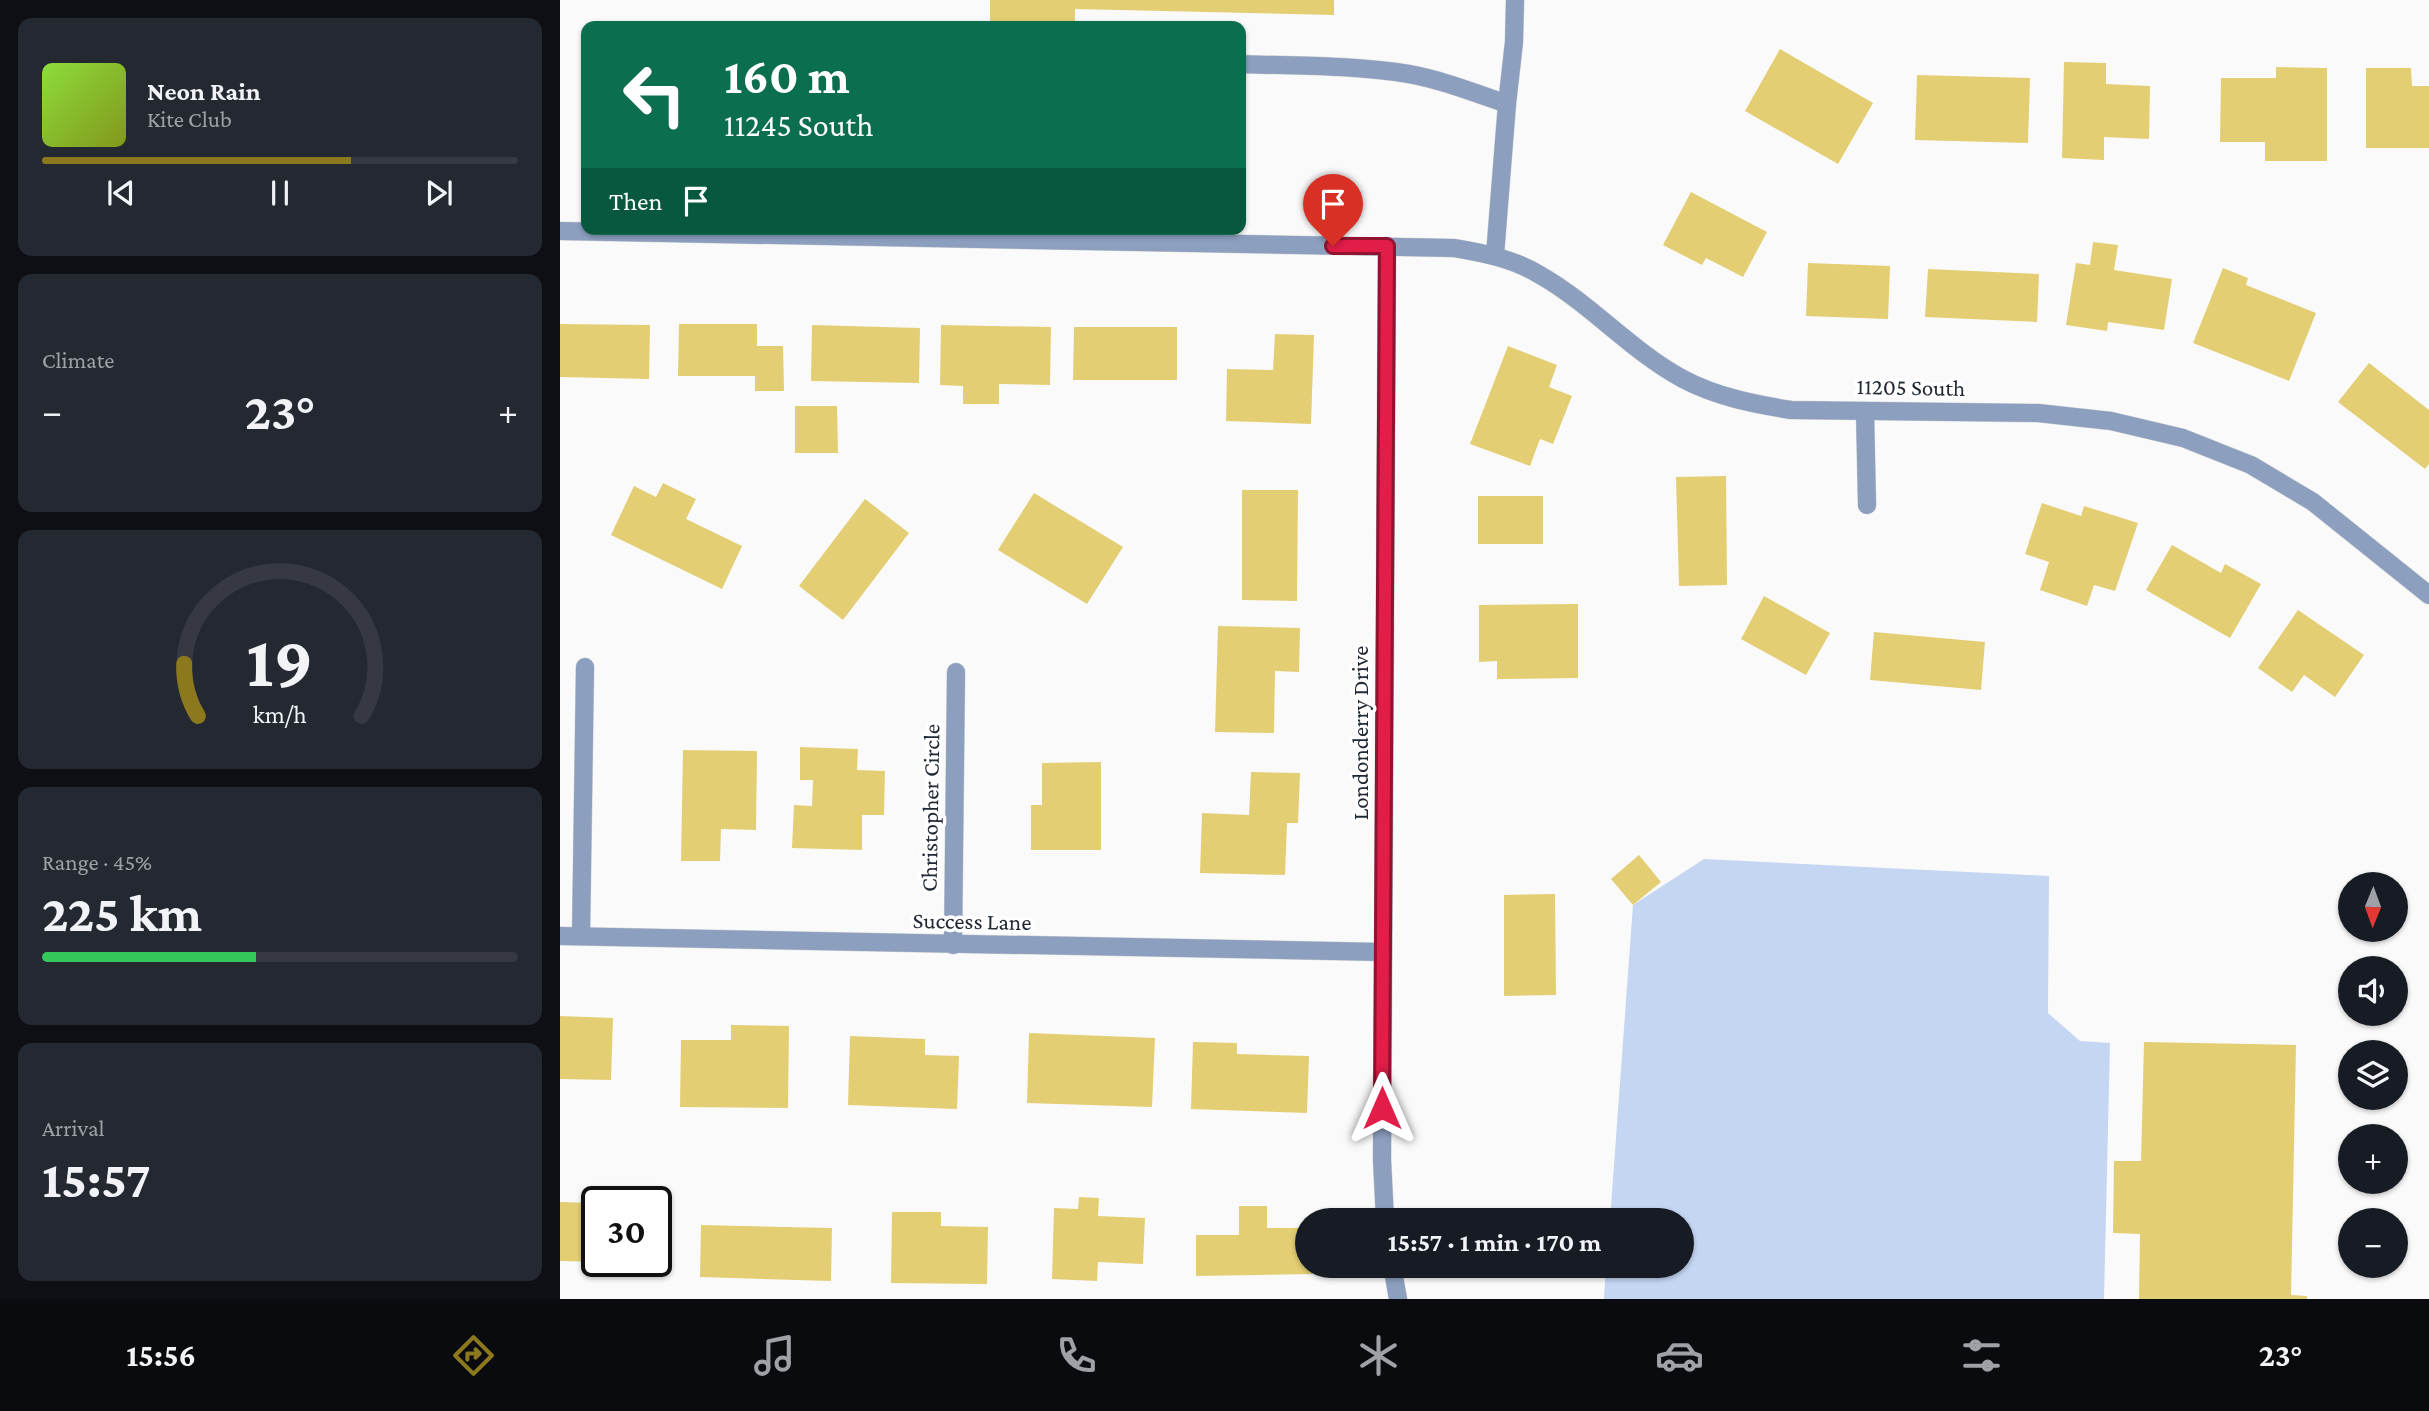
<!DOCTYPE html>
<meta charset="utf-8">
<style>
body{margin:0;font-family:"Crimson Pro",serif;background:#242831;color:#f1f3f6;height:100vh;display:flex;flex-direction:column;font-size:26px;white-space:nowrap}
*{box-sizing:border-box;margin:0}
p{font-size:23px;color:#9ea1a6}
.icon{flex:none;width:38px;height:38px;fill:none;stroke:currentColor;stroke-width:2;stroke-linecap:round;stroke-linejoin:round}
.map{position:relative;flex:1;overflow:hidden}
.panel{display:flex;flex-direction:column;gap:18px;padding:18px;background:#0d0f14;width:560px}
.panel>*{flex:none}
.guide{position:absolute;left:21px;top:21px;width:665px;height:214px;border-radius:14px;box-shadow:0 2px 5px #0004;background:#0b6e4f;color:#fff;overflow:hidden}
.needle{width:46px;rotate:181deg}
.controls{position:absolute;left:1778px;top:872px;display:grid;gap:14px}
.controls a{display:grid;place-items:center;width:70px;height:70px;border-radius:50%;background:#171b24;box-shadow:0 2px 5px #0004;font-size:35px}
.speed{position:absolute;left:21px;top:1186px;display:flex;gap:14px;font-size:35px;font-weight:700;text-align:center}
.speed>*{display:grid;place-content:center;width:91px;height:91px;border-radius:50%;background:#171b24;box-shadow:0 2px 5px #0004;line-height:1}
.speed .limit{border:4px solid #111;border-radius:10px;background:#fff;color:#111}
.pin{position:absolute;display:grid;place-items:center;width:60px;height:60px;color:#fff;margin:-72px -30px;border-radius:50% 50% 50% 0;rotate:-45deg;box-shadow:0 0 7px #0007}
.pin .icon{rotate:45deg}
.me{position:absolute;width:77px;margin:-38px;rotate:0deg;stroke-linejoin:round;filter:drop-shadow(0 0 5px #0008)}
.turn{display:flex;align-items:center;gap:24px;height:147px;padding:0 28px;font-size:32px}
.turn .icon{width:91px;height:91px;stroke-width:2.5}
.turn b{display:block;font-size:49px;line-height:60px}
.then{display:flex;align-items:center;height:66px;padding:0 28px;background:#0003;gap:14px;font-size:26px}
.big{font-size:52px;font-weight:700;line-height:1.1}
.panel .tile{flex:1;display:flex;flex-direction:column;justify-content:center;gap:10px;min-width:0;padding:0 24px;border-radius:14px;background:#242831}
.panel .dial{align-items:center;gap:0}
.dial svg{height:182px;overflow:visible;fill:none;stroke:#363941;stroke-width:7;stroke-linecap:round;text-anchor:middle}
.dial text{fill:#f1f3f6;stroke:none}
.song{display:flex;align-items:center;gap:21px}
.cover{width:84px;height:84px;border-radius:10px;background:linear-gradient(135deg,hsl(90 70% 55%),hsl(70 70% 35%))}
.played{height:7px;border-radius:4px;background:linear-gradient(90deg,#8c781d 65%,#363941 65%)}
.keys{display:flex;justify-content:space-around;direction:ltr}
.heat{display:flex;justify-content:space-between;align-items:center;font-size:38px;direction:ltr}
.charge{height:10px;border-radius:5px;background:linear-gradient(90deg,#34c759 45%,#363941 0)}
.trip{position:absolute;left:735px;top:1208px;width:399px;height:70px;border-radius:35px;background:#171b24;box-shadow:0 2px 5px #0004;font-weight:700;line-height:70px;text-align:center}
.tab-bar{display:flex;height:112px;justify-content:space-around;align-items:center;background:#090b0e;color:#9ea1a6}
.tab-bar .icon{width:49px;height:49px}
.tab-bar .active{color:#8c781d}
.tab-bar b{font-size:32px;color:#f1f3f6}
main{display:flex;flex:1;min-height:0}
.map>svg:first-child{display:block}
.green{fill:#c4d6f2}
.building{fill:#e4ce74}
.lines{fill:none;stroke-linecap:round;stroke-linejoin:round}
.lane-casing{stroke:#d3d4d6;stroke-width:19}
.street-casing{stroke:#d3d4d6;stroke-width:19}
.lane{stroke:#8c9fbf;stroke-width:18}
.street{stroke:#8c9fbf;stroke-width:18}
.route-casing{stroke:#92132f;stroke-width:18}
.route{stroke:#e11d48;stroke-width:12}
.labels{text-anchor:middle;stroke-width:7;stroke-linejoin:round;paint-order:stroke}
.street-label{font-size:23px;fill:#212934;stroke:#fff}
</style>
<main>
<section class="panel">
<div class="tile">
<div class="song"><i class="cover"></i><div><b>Neon Rain</b><p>Kite Club</p></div></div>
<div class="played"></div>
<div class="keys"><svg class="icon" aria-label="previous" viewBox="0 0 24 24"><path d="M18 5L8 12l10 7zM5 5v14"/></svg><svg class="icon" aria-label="pause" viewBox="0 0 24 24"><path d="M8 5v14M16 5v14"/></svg><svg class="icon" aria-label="next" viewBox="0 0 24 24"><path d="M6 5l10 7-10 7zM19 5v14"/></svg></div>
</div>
<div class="tile"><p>Climate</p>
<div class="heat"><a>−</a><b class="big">23°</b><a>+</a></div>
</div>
<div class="tile dial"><svg viewBox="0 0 100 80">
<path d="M14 69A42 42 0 1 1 86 69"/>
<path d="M14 69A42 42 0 0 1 8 46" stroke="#8c781d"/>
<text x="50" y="56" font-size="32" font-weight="700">19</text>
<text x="50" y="72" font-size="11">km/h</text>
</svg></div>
<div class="tile"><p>Range · 45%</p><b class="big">225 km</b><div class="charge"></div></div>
<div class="tile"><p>Arrival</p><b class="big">15:57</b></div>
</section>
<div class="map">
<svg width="1869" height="1299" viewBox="0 0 1869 1299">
<rect width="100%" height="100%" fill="#fafafa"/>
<!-- green -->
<path class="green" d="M 1144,859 L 1489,876 L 1488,1013 L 1520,1041 L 1550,1043 L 1544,1299 L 1044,1299 L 1046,1265 L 1122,1265 L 1122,1220 L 1050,1220 L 1073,905 Z"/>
<!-- building -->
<g class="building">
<path d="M 430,0 L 774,0 L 774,15 L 515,9 L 515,26 L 430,26 Z"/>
<path d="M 1220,49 L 1313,103 L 1278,164 L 1185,111 Z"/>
<path d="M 1504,62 L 1546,63 L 1546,84 L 1590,86 L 1589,139 L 1544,137 L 1544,160 L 1502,158 Z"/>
<path d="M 1716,67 L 1767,68 L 1767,161 L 1705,161 L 1705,142 L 1660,142 L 1661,78 L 1716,78 Z"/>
<path d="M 1806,68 L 1851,68 L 1852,86 L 1869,86 L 1869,148 L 1806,148 Z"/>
<path d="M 1357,75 L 1470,78 L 1468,143 L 1355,140 Z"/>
<path d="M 1131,192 L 1207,232 L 1183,277 L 1146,258 L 1142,265 L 1103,245 Z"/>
<path d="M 1533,242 L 1558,245 L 1554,270 L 1612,279 L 1604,330 L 1548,322 L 1547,331 L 1506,325 L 1516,263 L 1530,265 Z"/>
<path d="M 1248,263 L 1330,266 L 1328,319 L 1246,316 Z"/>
<path d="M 1663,268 L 1688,278 L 1686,285 L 1756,313 L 1729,381 L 1633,343 Z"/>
<path d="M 1368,269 L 1479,274 L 1477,322 L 1365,317 Z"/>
<path d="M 0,324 L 90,325 L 89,379 L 0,377 Z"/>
<path d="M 119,324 L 197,324 L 197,346 L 223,346 L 224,391 L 195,391 L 195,376 L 118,376 Z"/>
<path d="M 252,325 L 360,328 L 359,383 L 251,381 Z"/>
<path d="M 381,325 L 491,327 L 490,385 L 439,384 L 439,404 L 403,404 L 403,386 L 380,385 Z"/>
<path d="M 514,327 L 617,327 L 617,380 L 513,380 Z"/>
<path d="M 715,334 L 754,335 L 751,424 L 666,421 L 667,369 L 713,370 Z"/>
<path d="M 948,346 L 997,365 L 989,387 L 1012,396 L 993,444 L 980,439 L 970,466 L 910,444 Z"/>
<path d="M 1809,363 L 1869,410 L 1869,464 L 1865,469 L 1778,402 Z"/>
<path d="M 235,406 L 277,406 L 278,453 L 235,453 Z"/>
<path d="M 1166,476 L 1167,585 L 1119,586 L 1116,477 Z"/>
<path d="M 103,483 L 136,499 L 126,519 L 182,546 L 162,589 L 51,535 L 74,486 L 96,497 Z"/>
<path d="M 682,490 L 738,490 L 737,601 L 682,600 Z"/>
<path d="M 474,493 L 563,547 L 527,604 L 438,550 Z"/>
<rect x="918" y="496" width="65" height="48"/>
<path d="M 305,499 L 349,533 L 283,620 L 239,586 Z"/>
<path d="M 1482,503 L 1521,516 L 1524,506 L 1578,523 L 1555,591 L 1534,585 L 1527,606 L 1480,590 L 1489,562 L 1465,554 Z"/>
<path d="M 1612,545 L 1661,573 L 1665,564 L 1701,584 L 1670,638 L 1586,590 Z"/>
<path d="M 1204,596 L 1270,633 L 1246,675 L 1181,639 Z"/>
<path d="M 1018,604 L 1018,678 L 937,679 L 937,661 L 919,662 L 919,605 Z"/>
<path d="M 1738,610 L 1804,655 L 1775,697 L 1744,675 L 1732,692 L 1698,668 Z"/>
<path d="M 658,626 L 740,628 L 739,672 L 715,671 L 714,733 L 655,732 Z"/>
<path d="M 1314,632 L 1425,642 L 1421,690 L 1310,680 Z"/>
<path d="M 240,747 L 298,749 L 297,770 L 325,771 L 324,815 L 302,815 L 302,850 L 232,848 L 234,805 L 252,806 L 253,780 L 240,780 Z"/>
<path d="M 123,750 L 197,751 L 196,830 L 161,829 L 160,861 L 121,861 Z"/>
<path d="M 541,762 L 541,850 L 471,850 L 471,805 L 482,805 L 482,763 Z"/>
<path d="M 691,772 L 740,773 L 738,823 L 727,823 L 725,875 L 640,873 L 642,813 L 689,815 Z"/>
<path d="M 1079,855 L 1101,882 L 1073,905 L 1051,879 Z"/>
<path d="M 995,894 L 996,995 L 944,996 L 944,895 Z"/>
<path d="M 0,1016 L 53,1018 L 51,1080 L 0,1079 Z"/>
<path d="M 171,1025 L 229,1026 L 228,1108 L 120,1107 L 121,1040 L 171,1040 Z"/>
<path d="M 469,1033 L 595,1038 L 592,1107 L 467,1103 Z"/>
<path d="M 290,1036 L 365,1039 L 365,1055 L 399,1056 L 397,1109 L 288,1105 Z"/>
<path d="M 633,1042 L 677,1043 L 677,1054 L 749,1056 L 747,1113 L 631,1109 Z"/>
<path d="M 1584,1042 L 1736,1045 L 1731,1295 L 1747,1296 L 1747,1299 L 1579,1299 L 1580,1234 L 1553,1233 L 1554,1161 L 1581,1161 Z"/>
<path d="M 519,1197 L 539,1198 L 538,1216 L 585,1218 L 583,1264 L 538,1262 L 537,1281 L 492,1279 L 494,1208 L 518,1209 Z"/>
<path d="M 0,1202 L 37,1203 L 37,1262 L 0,1261 Z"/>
<path d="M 679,1206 L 707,1206 L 707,1228 L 747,1228 L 747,1265 L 752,1265 L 752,1274 L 636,1276 L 636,1235 L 679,1235 Z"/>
<path d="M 332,1212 L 381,1212 L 381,1226 L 428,1227 L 427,1284 L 331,1283 Z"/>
<path d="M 96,1223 L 103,1223 L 101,1272 L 56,1271 L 56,1262 L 96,1262 Z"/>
<path d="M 141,1225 L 272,1228 L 271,1281 L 140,1277 Z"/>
</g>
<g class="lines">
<!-- lane casing -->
<g class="lane-casing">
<g id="lane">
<path d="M 681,64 C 737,66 793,65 849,74 C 882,80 915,93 947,104 L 935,255"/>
<path d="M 947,104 L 954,42 L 955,0"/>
</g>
</g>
<!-- street casing -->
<g class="street-casing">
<g id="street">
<path d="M 0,231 L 894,248 C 924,253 954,259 980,275 C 1031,304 1071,351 1123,379 C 1157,397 1194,404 1231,410 L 1478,413 L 1551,421 L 1623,438 L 1691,465 L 1753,502 L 1869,595"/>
<path d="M 1305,411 L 1307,505"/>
<path d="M 0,936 L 823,952"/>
<path d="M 21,936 L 25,667"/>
<path d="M 393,945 L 396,672"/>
<path d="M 825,1220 L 822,1160 L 827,246"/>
<path d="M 832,1265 L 838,1299"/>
</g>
</g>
<!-- lane -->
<use href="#lane" class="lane"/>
<!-- street -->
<use href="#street" class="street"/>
</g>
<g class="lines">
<!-- route casing -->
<g class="route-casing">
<path id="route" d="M 773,246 L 827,246 L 822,1108"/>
</g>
<!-- route -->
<use href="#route" class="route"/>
</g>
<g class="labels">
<!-- street labels -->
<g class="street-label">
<text transform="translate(1351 387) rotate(1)" y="8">11205 South</text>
<text transform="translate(800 733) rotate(-90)" y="8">Londonderry Drive</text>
<text transform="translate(370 808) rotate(-89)" y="8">Christopher Circle</text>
<text transform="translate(412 921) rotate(1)" y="8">Success Lane</text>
</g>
</g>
</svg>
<div class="controls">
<a><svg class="needle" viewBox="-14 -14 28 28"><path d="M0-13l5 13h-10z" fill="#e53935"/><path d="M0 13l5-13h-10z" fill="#9ea1a6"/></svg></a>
<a><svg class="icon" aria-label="sound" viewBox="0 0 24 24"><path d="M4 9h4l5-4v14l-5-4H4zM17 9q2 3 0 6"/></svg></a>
<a><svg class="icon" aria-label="layers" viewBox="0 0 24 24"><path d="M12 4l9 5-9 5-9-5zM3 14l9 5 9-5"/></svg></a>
<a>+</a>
<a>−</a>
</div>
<div class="speed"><div class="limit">30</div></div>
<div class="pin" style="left:773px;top:246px;background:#d93025"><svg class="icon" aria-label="arrive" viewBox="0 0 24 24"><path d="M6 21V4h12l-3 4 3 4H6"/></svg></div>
<svg class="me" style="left:822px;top:1108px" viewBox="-20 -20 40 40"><path d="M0-17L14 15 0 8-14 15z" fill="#e11d48" stroke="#fff" stroke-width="4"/></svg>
<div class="trip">15:57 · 1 min · 170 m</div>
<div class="guide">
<div class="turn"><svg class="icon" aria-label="left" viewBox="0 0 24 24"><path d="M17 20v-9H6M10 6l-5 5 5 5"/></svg><div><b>160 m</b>11245 South</div></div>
<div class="then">Then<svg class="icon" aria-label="arrive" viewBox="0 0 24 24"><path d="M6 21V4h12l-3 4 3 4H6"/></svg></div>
</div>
</div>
</main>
<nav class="tab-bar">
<b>15:56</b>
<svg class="icon active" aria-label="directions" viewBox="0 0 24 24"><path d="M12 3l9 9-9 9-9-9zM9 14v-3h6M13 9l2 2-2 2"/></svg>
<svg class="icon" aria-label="music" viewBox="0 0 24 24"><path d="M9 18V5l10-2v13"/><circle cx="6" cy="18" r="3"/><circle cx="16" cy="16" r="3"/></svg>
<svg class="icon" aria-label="phone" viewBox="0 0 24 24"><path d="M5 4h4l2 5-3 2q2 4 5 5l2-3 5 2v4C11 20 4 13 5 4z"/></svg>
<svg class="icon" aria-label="climate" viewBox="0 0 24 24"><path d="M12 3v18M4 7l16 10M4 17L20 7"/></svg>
<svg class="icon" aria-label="car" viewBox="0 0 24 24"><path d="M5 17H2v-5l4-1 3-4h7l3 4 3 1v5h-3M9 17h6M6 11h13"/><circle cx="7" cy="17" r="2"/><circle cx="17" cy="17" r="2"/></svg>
<svg class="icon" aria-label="filters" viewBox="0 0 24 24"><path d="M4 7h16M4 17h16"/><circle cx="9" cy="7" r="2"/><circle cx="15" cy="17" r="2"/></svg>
<b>23°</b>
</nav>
